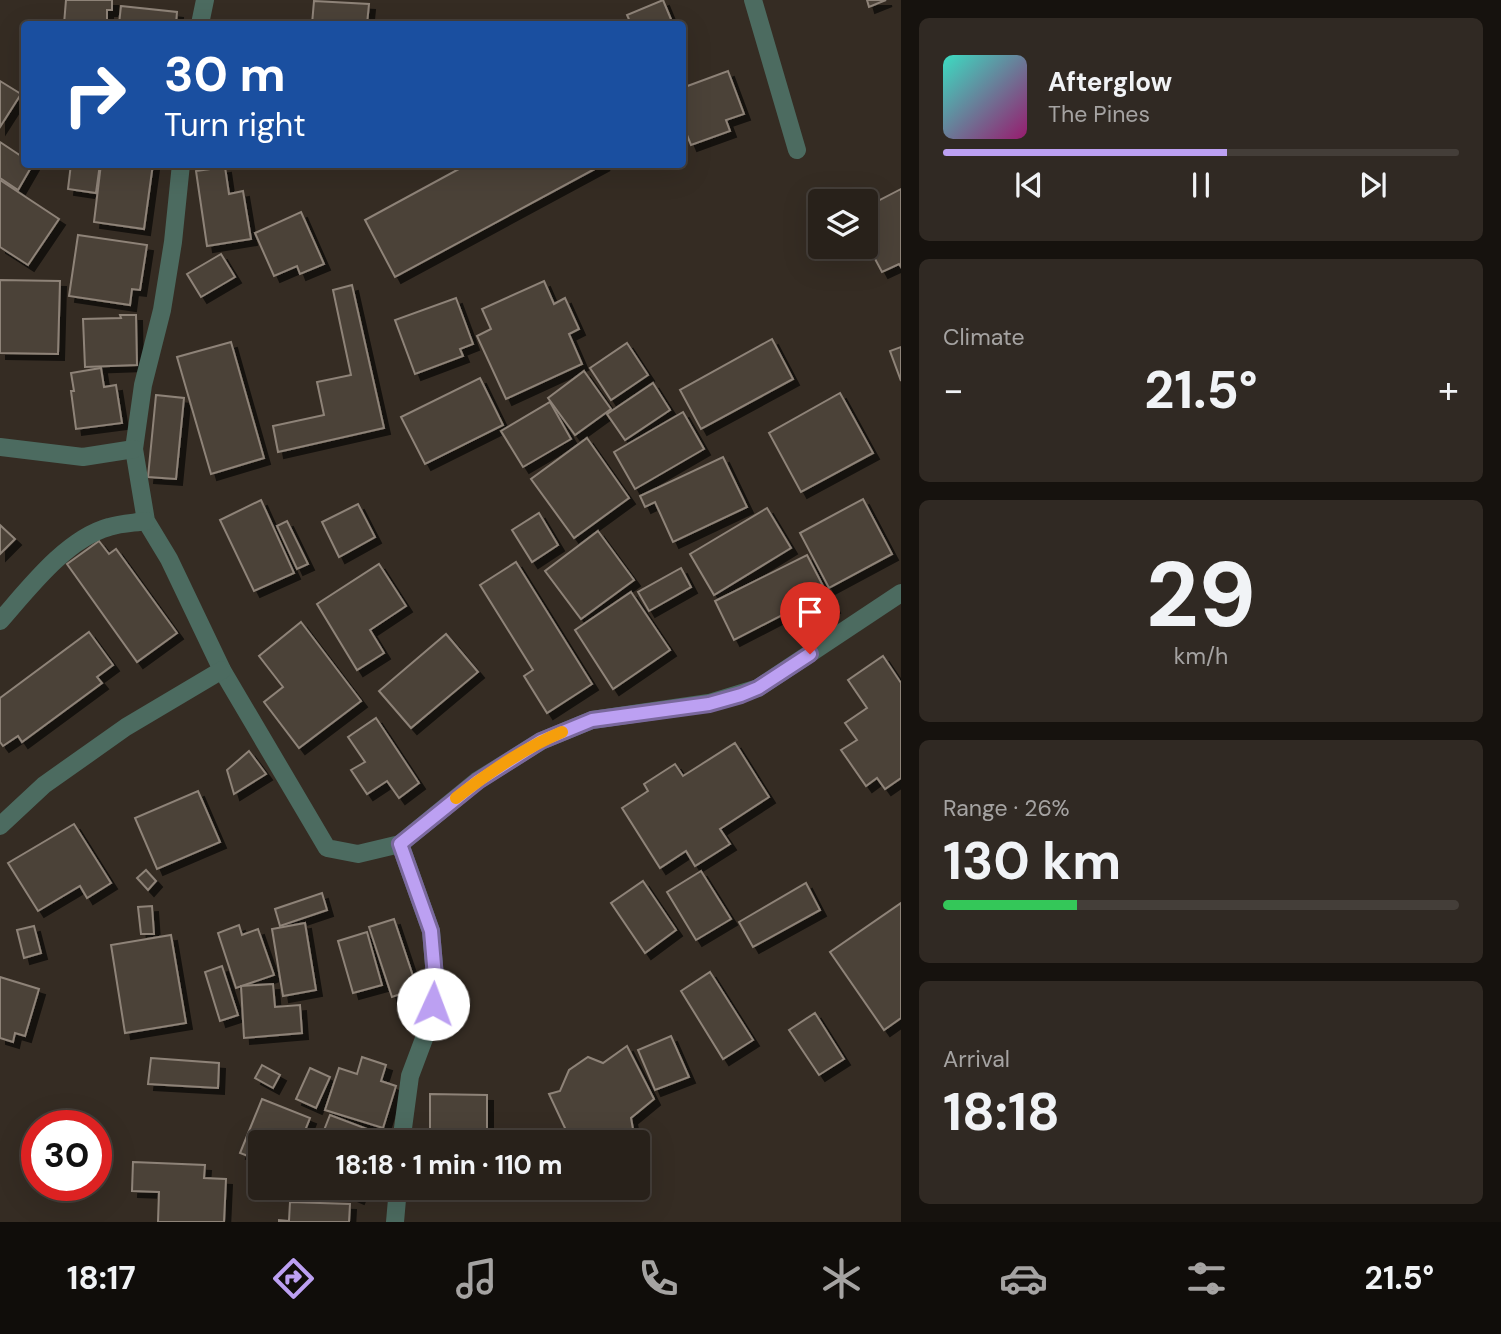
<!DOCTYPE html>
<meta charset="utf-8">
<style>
body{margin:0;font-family:"DM Sans",sans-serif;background:#302923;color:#f1f3f6;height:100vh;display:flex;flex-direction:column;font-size:26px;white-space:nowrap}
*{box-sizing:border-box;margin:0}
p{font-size:23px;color:#a5a3a2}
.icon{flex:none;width:38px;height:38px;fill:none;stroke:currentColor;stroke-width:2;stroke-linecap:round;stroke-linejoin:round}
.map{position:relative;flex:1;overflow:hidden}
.drawer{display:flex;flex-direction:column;gap:18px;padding:18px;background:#16120e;width:600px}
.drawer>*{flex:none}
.hud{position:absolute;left:21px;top:21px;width:665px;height:147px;border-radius:7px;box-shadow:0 7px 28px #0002,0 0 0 2px #443e39;background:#1a4fa0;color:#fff;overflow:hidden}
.fabs{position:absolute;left:808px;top:189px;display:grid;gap:14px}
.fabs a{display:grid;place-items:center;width:70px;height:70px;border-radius:7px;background:#28211a;box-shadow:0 7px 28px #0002,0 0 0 2px #443e39;font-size:35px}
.speed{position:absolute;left:21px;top:1110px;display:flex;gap:14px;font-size:35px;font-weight:700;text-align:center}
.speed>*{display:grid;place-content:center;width:91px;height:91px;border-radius:50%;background:#28211a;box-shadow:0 7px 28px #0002,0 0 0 2px #443e39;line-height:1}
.speed .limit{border:10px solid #d22;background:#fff;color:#111}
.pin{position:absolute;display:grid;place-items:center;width:60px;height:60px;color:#fff;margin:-72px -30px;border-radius:50% 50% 50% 0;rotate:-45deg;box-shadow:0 0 7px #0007}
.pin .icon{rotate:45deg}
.me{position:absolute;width:77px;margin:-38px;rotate:2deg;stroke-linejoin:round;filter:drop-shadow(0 0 5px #0008)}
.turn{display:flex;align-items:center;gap:24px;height:147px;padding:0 28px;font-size:32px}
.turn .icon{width:91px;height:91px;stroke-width:2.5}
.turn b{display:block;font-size:49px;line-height:60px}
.big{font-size:52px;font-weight:700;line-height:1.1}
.drawer .card{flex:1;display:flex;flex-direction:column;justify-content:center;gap:10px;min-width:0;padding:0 24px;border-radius:10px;background:#302923}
.drawer .dial{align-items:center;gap:0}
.dial b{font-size:91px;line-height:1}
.song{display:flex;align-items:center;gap:21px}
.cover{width:84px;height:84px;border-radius:10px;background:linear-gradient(135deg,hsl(170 70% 55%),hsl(320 70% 35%))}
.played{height:7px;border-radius:4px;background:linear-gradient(90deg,#bca0f2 55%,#443e39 55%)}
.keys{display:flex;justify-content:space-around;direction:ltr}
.heat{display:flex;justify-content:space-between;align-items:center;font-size:38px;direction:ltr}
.charge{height:10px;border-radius:5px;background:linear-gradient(90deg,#34c759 26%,#443e39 0)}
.trip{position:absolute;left:248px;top:1130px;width:402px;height:70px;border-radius:7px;background:#28211a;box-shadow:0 7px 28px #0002,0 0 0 2px #443e39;font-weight:700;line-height:70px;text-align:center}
.tab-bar{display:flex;height:112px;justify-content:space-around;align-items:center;background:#100d0a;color:#a5a3a2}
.tab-bar .icon{width:49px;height:49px}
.tab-bar .current{color:#bca0f2}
.tab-bar b{font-size:32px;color:#f1f3f6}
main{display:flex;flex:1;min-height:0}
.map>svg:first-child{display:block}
.building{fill:#4c4239;stroke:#8e8378;stroke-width:2;filter:url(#shadow)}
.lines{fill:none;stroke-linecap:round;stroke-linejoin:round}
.street{stroke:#4c6b60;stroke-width:18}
.route-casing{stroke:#7a689d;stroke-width:18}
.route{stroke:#bca0f2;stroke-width:12}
.slow{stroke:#f59e0b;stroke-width:12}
</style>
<main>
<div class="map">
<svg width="901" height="1222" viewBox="0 0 901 1222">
<defs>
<filter id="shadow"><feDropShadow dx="6" dy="6" stdDeviation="0" flood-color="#0009"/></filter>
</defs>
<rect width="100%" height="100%" fill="#352c23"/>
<!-- building -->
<g class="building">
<path d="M 66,0 L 112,0 L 112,10 L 107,10 L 107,24 L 64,24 Z"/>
<path d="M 663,0 L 673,24 L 631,24 L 627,15 Z"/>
<path d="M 867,0 L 886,0 L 869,7 Z"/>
<path d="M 314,1 L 369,4 L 367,24 L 312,24 Z"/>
<path d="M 121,6 L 177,12 L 176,24 L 119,24 Z"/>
<path d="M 728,71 L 744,114 L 726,120 L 730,131 L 691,145 L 682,123 L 682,88 Z"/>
<path d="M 0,81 L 21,94 L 0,127 Z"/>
<path d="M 0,142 L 24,158 L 24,164 L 33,164 L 18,190 L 0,178 Z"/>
<path d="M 71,164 L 100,164 L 96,193 L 68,189 Z"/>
<path d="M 101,164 L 153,164 L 144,229 L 94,222 Z"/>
<path d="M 468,164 L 604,164 L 395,277 L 365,220 Z"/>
<path d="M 225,167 L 229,194 L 243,191 L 251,239 L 207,246 L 196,171 Z"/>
<path d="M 0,180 L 59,219 L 28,265 L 0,247 Z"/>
<path d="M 901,189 L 901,267 L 899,264 L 882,272 L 866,242 L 866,207 Z"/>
<path d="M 301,212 L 324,264 L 300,274 L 297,266 L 274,276 L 255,233 Z"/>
<path d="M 78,235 L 147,245 L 140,290 L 132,289 L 130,305 L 69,296 Z"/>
<path d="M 221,254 L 235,277 L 201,297 L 187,274 Z"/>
<path d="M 0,280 L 60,281 L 58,354 L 0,353 Z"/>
<path d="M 544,281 L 554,304 L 565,298 L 579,329 L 569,334 L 582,364 L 506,399 L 477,336 L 491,329 L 482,309 Z"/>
<path d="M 352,285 L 384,428 L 278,452 L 273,426 L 324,415 L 317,382 L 351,375 L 333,290 Z"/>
<path d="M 456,298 L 473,344 L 460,349 L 463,356 L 415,374 L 395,320 Z"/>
<path d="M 120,315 L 136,315 L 137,365 L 85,367 L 83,319 L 121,318 Z"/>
<path d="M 772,339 L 793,379 L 701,429 L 680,390 Z"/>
<path d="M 231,342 L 264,458 L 211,474 L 177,357 Z"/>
<path d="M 627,343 L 648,375 L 611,400 L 590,368 Z"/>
<path d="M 901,347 L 901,381 L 890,351 Z"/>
<path d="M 101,368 L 104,387 L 116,385 L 122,423 L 76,429 L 71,391 L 74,391 L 71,373 Z"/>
<path d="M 584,371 L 611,409 L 575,435 L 548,398 Z"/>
<path d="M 480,378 L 503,425 L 425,464 L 401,417 Z"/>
<path d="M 653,383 L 670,410 L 625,440 L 607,414 Z"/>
<path d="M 840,393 L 873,453 L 801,492 L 769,433 Z"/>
<path d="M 156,395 L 184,398 L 176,479 L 148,477 Z"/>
<path d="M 550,402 L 571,439 L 523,467 L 501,431 Z"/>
<path d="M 683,412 L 704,449 L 635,489 L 614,452 Z"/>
<path d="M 587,438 L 629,498 L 574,538 L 531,479 Z"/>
<path d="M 723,457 L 747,507 L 673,542 L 655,502 L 645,507 L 640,496 Z"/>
<path d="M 863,499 L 892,554 L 829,588 L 800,533 Z"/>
<path d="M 261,500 L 294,573 L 254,591 L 220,520 Z"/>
<path d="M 358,504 L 375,537 L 339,557 L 322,522 Z"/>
<path d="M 767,508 L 791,548 L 714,595 L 690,554 Z"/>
<path d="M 539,513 L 558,545 L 532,562 L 512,530 Z"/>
<path d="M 287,521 L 308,564 L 297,569 L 277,526 Z"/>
<path d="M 0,525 L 15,539 L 0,554 Z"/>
<path d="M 598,531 L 634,580 L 581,619 L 545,571 Z"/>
<path d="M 99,541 L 109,554 L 116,549 L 177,633 L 137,662 L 67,564 Z"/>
<path d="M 807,555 L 834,607 L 791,629 L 784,614 L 734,640 L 715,601 Z"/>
<path d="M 516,562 L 592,684 L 547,713 L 524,676 L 533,670 L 480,585 Z"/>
<path d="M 379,564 L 406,606 L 370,630 L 384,653 L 357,670 L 317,604 Z"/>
<path d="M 681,568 L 691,587 L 649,611 L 638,592 Z"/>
<path d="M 631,592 L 670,650 L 613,689 L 575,630 Z"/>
<path d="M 301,622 L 361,701 L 299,748 L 264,702 L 283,687 L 259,656 Z"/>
<path d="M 89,632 L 113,665 L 97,677 L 102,683 L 22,742 L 18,736 L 3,746 L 0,742 L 0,698 Z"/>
<path d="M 446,634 L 478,672 L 411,728 L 379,691 Z"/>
<path d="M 883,656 L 901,683 L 901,778 L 885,789 L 877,778 L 866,786 L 841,750 L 857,740 L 845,723 L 867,708 L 848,680 Z"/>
<path d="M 376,718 L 419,783 L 399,798 L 387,781 L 367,794 L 351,770 L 365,762 L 348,737 Z"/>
<path d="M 735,743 L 769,797 L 720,829 L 730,844 L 695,866 L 686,851 L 660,868 L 622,808 L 648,791 L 644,784 L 675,764 L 683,776 Z"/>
<path d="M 249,751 L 266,774 L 234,794 L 227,770 Z"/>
<path d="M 198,791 L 220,842 L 157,869 L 135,818 Z"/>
<path d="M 74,824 L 111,883 L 87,898 L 80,886 L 38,911 L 8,863 Z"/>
<path d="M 146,870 L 156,881 L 148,890 L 137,878 Z"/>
<path d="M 701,871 L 731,919 L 696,940 L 667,892 Z"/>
<path d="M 643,881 L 676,930 L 645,953 L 611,903 Z"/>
<path d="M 806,883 L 820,910 L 753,947 L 739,922 Z"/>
<path d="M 322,893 L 327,910 L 280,926 L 275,909 Z"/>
<path d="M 901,903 L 901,1018 L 884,1030 L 830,952 Z"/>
<path d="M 152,906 L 154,934 L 141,934 L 138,907 Z"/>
<path d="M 394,919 L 417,988 L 392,997 L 369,927 Z"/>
<path d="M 305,923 L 316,990 L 283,996 L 272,929 Z"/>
<path d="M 239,925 L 242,935 L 258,929 L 274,975 L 236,988 L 218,933 Z"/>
<path d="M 34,926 L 41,953 L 24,958 L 17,930 Z"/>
<path d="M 367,932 L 382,985 L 353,993 L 338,941 Z"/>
<path d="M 171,935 L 186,1023 L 125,1033 L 111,945 Z"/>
<path d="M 222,966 L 238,1015 L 220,1021 L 205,972 Z"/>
<path d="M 710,972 L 753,1040 L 723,1059 L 681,991 Z"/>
<path d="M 0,977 L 39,989 L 25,1036 L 15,1033 L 13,1042 L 0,1038 Z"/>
<path d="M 273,984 L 275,1007 L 300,1005 L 302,1033 L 244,1038 L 241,986 Z"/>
<path d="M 815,1013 L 844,1059 L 819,1075 L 789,1030 Z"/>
<path d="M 671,1036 L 689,1077 L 655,1090 L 638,1050 Z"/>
<path d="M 627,1046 L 654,1099 L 631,1118 L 633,1129 L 608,1143 L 572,1143 L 549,1094 L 560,1091 L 569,1070 L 588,1057 L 603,1063 Z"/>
<path d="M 362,1057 L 386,1065 L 381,1081 L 396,1086 L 383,1128 L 325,1110 L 339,1068 L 357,1074 Z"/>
<path d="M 151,1058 L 219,1063 L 218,1088 L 148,1084 Z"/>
<path d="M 262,1065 L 280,1075 L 273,1088 L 255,1078 Z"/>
<path d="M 310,1068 L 330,1077 L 316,1108 L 296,1099 Z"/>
<path d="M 430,1094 L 487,1095 L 487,1143 L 430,1143 Z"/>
<path d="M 262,1099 L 310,1118 L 300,1143 L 261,1143 L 261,1161 L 240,1153 Z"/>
<path d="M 330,1115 L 383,1135 L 380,1143 L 319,1143 Z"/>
<path d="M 133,1162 L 205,1165 L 204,1178 L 226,1179 L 224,1222 L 158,1222 L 159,1192 L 132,1191 Z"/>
<path d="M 335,1188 L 362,1188 L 358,1198 Z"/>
<path d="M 290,1202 L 350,1204 L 349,1222 L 279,1222 L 279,1220 L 289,1221 Z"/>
</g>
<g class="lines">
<!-- street -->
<g class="street">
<path d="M 753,0 L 797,150"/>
<path d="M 200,24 L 205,0"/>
<path d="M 181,164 L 173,242 L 162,310 L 143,385 L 134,449 L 146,521 L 169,559 L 222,670 L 327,848 L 358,854 L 400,844 L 477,781 L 541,741 L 592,720 L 709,703 L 758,688 L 901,593"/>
<path d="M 0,447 L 83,457 L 134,449"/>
<path d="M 0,621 C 29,588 66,539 109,527 C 121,523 134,523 146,521"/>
<path d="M 0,826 L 44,785 L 126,727 L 222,670"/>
<path d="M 400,844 L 431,931 L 436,988 L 431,1020 L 410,1076 L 401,1143"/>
<path d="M 395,1222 L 398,1188"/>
</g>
</g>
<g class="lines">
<!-- route casing -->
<g class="route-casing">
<path id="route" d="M 433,1004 L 436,988 L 431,931 L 400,844 L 478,781 L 541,741 L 592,720 L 709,704 L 741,695 L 758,688 L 810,654"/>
</g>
<!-- route -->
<use href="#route" class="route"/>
<!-- slow -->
<path class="slow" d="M 456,798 C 488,773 524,748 562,732"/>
</g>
</svg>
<div class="fabs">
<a><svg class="icon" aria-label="layers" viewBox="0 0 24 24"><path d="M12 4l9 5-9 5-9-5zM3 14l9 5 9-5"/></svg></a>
</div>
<div class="speed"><div class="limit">30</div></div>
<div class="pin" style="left:810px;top:654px;background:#d93025"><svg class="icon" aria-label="arrive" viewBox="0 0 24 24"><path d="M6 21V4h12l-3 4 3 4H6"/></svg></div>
<svg class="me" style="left:433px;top:1004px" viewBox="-20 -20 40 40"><circle r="19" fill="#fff"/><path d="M0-13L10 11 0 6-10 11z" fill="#bca0f2"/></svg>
<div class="trip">18:18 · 1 min · 110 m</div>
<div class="hud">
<div class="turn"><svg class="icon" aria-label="right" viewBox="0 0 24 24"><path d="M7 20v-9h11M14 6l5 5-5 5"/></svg><div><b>30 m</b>Turn right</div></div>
</div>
</div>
<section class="drawer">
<div class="card">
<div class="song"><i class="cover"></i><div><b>Afterglow</b><p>The Pines</p></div></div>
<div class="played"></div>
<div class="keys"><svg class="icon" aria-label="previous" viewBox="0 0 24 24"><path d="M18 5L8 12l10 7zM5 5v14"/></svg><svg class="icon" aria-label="pause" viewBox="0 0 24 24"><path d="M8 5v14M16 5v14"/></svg><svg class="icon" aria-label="next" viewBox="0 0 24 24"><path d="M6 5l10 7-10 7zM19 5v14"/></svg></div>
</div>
<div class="card"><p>Climate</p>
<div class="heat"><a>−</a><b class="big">21.5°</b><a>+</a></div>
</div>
<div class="card dial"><b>29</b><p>km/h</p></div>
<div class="card"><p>Range · 26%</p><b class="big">130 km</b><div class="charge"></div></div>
<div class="card"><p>Arrival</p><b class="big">18:18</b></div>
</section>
</main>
<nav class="tab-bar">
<b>18:17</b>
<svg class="icon current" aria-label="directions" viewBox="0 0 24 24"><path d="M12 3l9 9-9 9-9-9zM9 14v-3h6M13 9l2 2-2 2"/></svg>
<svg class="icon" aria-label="music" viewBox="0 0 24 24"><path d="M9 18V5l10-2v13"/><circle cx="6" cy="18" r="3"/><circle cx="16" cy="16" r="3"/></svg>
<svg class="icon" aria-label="phone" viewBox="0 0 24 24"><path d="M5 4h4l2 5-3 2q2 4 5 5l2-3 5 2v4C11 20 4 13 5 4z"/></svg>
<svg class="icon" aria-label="climate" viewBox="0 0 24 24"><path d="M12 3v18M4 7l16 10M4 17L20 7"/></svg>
<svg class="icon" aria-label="car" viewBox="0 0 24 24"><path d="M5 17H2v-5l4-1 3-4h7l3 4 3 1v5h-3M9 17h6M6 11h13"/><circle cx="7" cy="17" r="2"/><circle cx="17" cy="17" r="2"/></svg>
<svg class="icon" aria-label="filters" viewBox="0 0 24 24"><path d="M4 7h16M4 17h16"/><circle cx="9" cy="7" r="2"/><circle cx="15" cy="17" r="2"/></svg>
<b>21.5°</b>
</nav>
